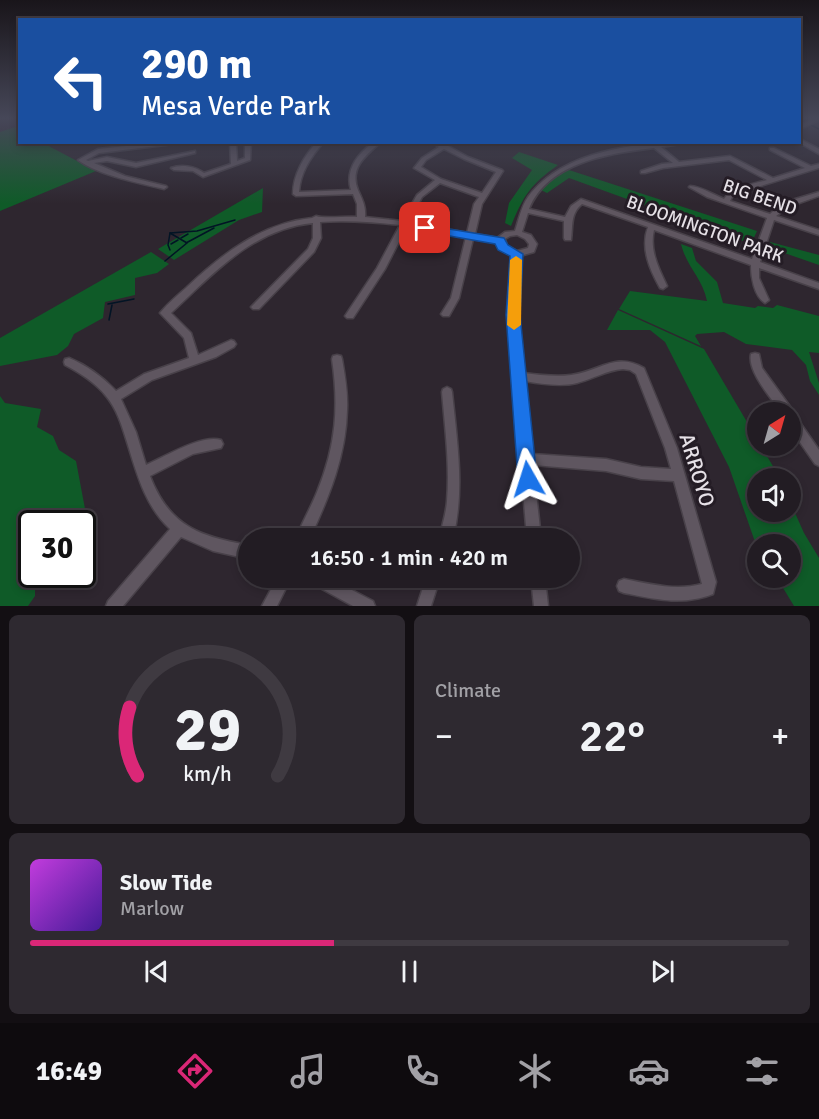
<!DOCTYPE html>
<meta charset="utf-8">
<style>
body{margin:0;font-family:Signika,sans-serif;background:#2e2930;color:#f1f3f6;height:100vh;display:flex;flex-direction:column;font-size:22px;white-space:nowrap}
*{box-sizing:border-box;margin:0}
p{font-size:20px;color:#a2a1a6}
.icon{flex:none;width:33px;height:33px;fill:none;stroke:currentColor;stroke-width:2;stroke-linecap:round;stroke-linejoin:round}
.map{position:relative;height:606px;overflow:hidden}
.drawer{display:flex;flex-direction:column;gap:9px;padding:9px;background:#130f13;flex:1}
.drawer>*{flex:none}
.guide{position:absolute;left:18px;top:18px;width:783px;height:126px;border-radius:0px;box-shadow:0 3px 9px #0003,0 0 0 2px #3f3a41;background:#1a4fa0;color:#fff;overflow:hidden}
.needle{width:39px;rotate:37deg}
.buttons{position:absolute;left:747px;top:402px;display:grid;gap:12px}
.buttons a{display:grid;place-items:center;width:54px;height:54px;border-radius:50%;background:#221c23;box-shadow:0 3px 9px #0003,0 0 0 2px #3f3a41;font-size:30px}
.speed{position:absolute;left:18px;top:510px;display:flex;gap:12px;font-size:30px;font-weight:700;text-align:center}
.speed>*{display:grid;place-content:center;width:78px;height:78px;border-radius:50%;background:#221c23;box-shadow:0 3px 9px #0003,0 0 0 2px #3f3a41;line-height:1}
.speed .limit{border:3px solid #111;border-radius:9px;background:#fff;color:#111}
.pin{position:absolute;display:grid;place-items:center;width:51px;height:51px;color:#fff;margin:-26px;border-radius:12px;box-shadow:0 3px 9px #0006}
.me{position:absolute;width:66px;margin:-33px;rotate:354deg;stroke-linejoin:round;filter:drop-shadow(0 0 4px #0008)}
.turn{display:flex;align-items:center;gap:21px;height:126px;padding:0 24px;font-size:27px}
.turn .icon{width:78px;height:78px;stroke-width:2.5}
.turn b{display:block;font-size:42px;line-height:51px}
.big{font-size:45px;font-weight:600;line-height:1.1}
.drawer .tile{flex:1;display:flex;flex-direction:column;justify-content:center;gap:9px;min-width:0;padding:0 21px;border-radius:9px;background:#2e2930}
.drawer .dial{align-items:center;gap:0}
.dial svg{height:156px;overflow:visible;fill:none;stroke:#3f3a41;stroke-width:7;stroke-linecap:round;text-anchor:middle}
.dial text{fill:#f1f3f6;stroke:none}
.song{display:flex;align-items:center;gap:18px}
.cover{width:72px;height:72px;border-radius:9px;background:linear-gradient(135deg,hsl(290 70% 55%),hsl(260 70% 35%))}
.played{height:6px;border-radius:3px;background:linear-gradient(90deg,#db2777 40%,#3f3a41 40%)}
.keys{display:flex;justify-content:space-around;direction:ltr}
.heat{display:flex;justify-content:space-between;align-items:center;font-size:33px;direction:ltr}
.drawer .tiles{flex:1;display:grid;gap:9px;grid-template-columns:1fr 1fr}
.tile:last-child{grid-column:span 2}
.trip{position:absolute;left:238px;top:528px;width:342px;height:60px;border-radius:30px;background:#221c23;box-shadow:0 3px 9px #0003,0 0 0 2px #3f3a41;font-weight:600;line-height:60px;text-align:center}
.tab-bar{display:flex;height:96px;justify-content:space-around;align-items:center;background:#0e0b0e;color:#a2a1a6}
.tab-bar .icon{width:42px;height:42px}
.tab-bar .active{color:#db2777}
.tab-bar b{font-size:27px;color:#f1f3f6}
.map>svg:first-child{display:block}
.green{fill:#0f5b28}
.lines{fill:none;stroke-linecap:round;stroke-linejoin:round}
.stream{stroke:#021425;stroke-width:1.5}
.minor-casing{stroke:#484149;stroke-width:3}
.minor{fill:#5f5660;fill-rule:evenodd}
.route{fill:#1a73e8;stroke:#114b97;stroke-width:1.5}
.slow{fill:#f59e0b}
.labels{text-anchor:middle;stroke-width:6;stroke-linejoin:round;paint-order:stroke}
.street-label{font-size:18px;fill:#e6e1e7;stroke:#241c25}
.near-street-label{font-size:21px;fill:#e6e1e7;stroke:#241c25}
</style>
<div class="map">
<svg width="819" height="606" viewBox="0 0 819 606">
<rect width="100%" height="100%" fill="#2e262f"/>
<!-- green -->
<g class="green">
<path d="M 15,127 L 19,129 L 20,142 L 43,143 L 96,171 L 0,211 L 0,132 Z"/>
<path d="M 519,152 L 558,165 C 530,185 524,195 511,226 L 505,223 L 509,203 L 532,170 L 512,158 Z"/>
<path d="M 569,170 L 757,231 L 751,244 L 569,178 L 547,193 L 541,190 L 554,177 Z"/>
<path d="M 263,188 L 262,212 L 239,220 L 174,260 L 158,249 Z"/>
<path d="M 770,242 L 819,255 L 819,265 L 767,247 Z"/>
<path d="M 681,244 L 692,248 L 696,261 L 717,282 L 723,303 L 755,308 L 758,306 L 773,308 L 777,305 L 819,316 L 819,353 L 809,352 L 819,383 L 819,395 L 810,381 L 806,365 L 792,350 L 746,344 L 724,332 L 697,334 L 695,336 L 701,346 L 619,309 L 630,291 L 707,301 C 702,277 687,268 681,244 Z"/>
<path d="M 151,252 L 169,264 L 157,273 L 135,278 L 135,295 L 105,302 L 103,318 L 74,334 L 68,346 L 57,355 L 0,366 L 0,338 Z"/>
<path d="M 618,310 L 704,349 L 757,439 L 758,446 L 761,446 L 780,478 L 758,478 L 758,512 L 790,512 L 791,504 L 804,533 L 819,558 L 819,606 L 794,606 L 777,578 L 790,578 L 790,544 L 757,546 L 754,539 L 729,467 L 665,342 L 650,330 L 607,330 Z"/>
<path d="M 0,396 L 5,403 L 41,409 L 37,427 L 53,436 L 59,450 L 76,461 L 86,514 L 75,523 L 32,524 L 32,574 L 35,575 L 35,596 L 28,606 L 0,606 Z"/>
</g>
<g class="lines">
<!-- stream -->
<g class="stream">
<path d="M 800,119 L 819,129"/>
<path d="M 170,233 L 197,231 L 235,220"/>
<path d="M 181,238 L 188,234"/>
<path d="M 186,243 L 214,228"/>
<path d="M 171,244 L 178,240"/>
<path d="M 165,261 L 187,243 L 170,233 L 168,245 L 170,250"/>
<path d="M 108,304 L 134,299"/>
<path d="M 109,320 L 112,305"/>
</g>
<!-- minor casing -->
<g class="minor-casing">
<g id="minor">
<path d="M 813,119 L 819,119 L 819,120 L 800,129 L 800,125 Z"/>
<path d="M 800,139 L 819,149 L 819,154 L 798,142 Z"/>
<path d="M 164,142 L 190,142 L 99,153 L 86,160 L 88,161 L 107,157 L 136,163 L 195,151 L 195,153 L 136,167 L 107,161 L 94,163 L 125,176 L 166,186 L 167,187 L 164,189 C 139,183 98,175 78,160 L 98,149 Z"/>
<path d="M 230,142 L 236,142 L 237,161 L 245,158 L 245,142 L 251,142 L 250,160 L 203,177 L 193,171 L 174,170 L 171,168 C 181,164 195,166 204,173 L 231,164 Z"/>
<path d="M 317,142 L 324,142 C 311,156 300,173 299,192 L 351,190 C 345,171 356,156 371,144 L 373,142 L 381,142 C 366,155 349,168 358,190 C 362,199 366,206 365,217 L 402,221 L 417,195 L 435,180 L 414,168 L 422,158 L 439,147 L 432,142 L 441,142 L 468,157 L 502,170 L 503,171 L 482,204 L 475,234 L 497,238 L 505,232 L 515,231 C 519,219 521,207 528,197 C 563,150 639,142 693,142 L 661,147 L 679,162 L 730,156 L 773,178 L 805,168 L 770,150 L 770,148 L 774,148 L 811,166 L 819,164 L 819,168 L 741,192 L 732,197 L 730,201 L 770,214 L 782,203 L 819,192 L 819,196 L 788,207 L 776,216 L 819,230 L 819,235 L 774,220 L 760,262 L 819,283 L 819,289 L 759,268 L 759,278 L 769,300 L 765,303 C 754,296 751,277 751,265 L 654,230 C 649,250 659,269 667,286 L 663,289 L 660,288 C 650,270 640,248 648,227 L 582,204 C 570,214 573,226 571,240 L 565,240 L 564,238 L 564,221 L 528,213 L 522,232 L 531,235 L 537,244 L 534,252 L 520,256 L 518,315 L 524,373 C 539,375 556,377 571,375 C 599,372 615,351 644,368 L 677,448 L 716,582 L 713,594 C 683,606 654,599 624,593 L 619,591 L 617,586 L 619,581 L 624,579 C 649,584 676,591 702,584 L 674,481 L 641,479 L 606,471 L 533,465 L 541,538 L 527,538 L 508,315 L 512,255 L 500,249 L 498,243 L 473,239 L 459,298 L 449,316 L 443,316 L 441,314 L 451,298 L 466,237 L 407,226 L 385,269 L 353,318 L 347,318 L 345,316 L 377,268 L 400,225 C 373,222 347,220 320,222 L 321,238 L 314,252 L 259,309 L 253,309 L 251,307 L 308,249 L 313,238 L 313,223 C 252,229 212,275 171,313 L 191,333 L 198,355 L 231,340 L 234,341 L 236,344 L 234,347 L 216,357 L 152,380 L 121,399 L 136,432 L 146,465 C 164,457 202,434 221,440 L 223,444 L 221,448 L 193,454 L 150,476 C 169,526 200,537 249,545 L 249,559 L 213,551 L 181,537 L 123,606 L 106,606 L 108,601 L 170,529 C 145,506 137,474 127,442 C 122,426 117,409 106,396 C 95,382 80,373 65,365 L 64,362 L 65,359 L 69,358 C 86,365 103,377 116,391 L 144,374 L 189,358 L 184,338 L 160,313 C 168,303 178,295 187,287 C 222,254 262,223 312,218 L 316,216 C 324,219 347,216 357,217 L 357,204 L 353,194 L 296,196 L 293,194 C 293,175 304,156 317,142 ZM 654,148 L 673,163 L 662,164 L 641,171 L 641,173 L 645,173 L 663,168 L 729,160 L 767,180 C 754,184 732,187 724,199 C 714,195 700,186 690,186 L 689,187 L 707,197 L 767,218 L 752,259 L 581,199 L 571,206 L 565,217 L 529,209 C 548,162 610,153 654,148 ZM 444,149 L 464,159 L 496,172 L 482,193 L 441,179 L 421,167 L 426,160 ZM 440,183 L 479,197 L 474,204 L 467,233 L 409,222 L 422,197 ZM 517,235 L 525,239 L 529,244 L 528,248 L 517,251 L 507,246 L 505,239 L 510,236 ZM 623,369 L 630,370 L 636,374 L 665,448 L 671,469 L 641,467 L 606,459 L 532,454 L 525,381 C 541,384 561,387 577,383 C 593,379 607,370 623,369 Z"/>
<path d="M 755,353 L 759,354 L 762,368 L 791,408 L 792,414 L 794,414 L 819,450 L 819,466 L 815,464 L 790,428 L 790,412 L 781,412 C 771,398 747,371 751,354 Z"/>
<path d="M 337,355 L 341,356 L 342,359 C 345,376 348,393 347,410 C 346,456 329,497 310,538 L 296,538 C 302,523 311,507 317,492 C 336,446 339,407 332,359 L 333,356 Z"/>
<path d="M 447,387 L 451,389 L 452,392 C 457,441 465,490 453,538 L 439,538 C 442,526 446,514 447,501 C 450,465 445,428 442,392 L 443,389 Z"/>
<path d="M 277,578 L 291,578 L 277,606 L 262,606 Z"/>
<path d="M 309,578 L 329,578 L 373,601 L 375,606 L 353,606 L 311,583 Z"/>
<path d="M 426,578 L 440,578 L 431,606 L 417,606 Z"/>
<path d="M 531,578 L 545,578 L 548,606 L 534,606 Z"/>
</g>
</g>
<!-- minor -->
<use href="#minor" class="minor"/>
</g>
<!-- sky -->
<linearGradient id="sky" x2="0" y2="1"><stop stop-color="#19151a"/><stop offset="0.58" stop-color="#464758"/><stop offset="1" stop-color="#464758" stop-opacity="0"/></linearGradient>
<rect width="819" height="204" fill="url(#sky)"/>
<!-- route -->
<path class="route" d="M 425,225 L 504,238 L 508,245 L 523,254 L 520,315 L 537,479 L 534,486 L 528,488 L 521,486 L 518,479 L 506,315 L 510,256 L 498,250 L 495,244 L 421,231 L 420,228 Z"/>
<!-- slow -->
<path class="slow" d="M 516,256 L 522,260 L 521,325 L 514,330 L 507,325 L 510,260 Z"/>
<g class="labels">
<!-- street labels -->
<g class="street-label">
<text transform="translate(760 197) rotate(19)" y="6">BIG BEND</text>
<text transform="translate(705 229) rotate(20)" y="6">BLOOMINGTON PARK</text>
</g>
<!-- near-street labels -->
<g class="near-street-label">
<text transform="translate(697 470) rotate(73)" y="7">ARROYO</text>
</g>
</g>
</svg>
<div class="buttons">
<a><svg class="needle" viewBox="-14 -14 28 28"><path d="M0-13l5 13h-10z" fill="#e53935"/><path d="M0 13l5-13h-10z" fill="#a2a1a6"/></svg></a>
<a><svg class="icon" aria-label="sound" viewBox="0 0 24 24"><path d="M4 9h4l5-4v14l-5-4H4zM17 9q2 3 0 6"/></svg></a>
<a><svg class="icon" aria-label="search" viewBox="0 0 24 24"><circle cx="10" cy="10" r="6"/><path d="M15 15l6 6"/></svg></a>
</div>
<div class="speed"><div class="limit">30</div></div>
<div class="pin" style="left:425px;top:228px;background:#d93025"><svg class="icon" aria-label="arrive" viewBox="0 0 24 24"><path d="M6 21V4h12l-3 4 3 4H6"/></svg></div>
<svg class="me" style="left:528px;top:479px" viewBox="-20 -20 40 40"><path d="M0-17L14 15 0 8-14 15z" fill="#1a73e8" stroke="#fff" stroke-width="4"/></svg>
<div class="trip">16:50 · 1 min · 420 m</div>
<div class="guide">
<div class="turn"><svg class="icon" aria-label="left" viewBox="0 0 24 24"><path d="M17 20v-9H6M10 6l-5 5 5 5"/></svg><div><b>290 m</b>Mesa Verde Park</div></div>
</div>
</div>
<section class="drawer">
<div class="tiles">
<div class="tile dial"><svg viewBox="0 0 100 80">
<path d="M14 69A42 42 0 1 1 86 69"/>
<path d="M14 69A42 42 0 0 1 10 34" stroke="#db2777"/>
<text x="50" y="56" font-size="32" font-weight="700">29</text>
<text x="50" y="72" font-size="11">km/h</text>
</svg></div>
<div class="tile"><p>Climate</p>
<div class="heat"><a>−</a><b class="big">22°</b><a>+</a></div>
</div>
<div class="tile">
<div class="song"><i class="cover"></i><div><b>Slow Tide</b><p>Marlow</p></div></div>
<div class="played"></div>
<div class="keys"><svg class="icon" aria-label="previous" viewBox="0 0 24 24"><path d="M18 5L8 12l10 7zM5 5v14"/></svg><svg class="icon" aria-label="pause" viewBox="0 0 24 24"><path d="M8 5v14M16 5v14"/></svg><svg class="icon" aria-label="next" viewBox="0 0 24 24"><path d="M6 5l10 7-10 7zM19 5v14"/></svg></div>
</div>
</div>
</section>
<nav class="tab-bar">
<b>16:49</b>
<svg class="icon active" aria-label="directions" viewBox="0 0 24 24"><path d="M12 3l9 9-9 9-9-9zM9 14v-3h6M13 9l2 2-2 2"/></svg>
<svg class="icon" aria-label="music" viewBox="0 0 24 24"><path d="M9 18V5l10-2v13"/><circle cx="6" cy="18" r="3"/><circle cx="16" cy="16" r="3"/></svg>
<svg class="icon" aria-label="phone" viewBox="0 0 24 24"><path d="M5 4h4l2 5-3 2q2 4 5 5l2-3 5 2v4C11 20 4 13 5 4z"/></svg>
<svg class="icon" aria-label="climate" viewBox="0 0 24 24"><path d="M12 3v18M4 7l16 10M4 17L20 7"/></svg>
<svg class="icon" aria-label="car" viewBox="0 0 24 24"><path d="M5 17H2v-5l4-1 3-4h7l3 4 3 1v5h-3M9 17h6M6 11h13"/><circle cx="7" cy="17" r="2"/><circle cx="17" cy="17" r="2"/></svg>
<svg class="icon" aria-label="filters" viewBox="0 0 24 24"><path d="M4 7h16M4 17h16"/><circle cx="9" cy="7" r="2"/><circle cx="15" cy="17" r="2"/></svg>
</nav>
